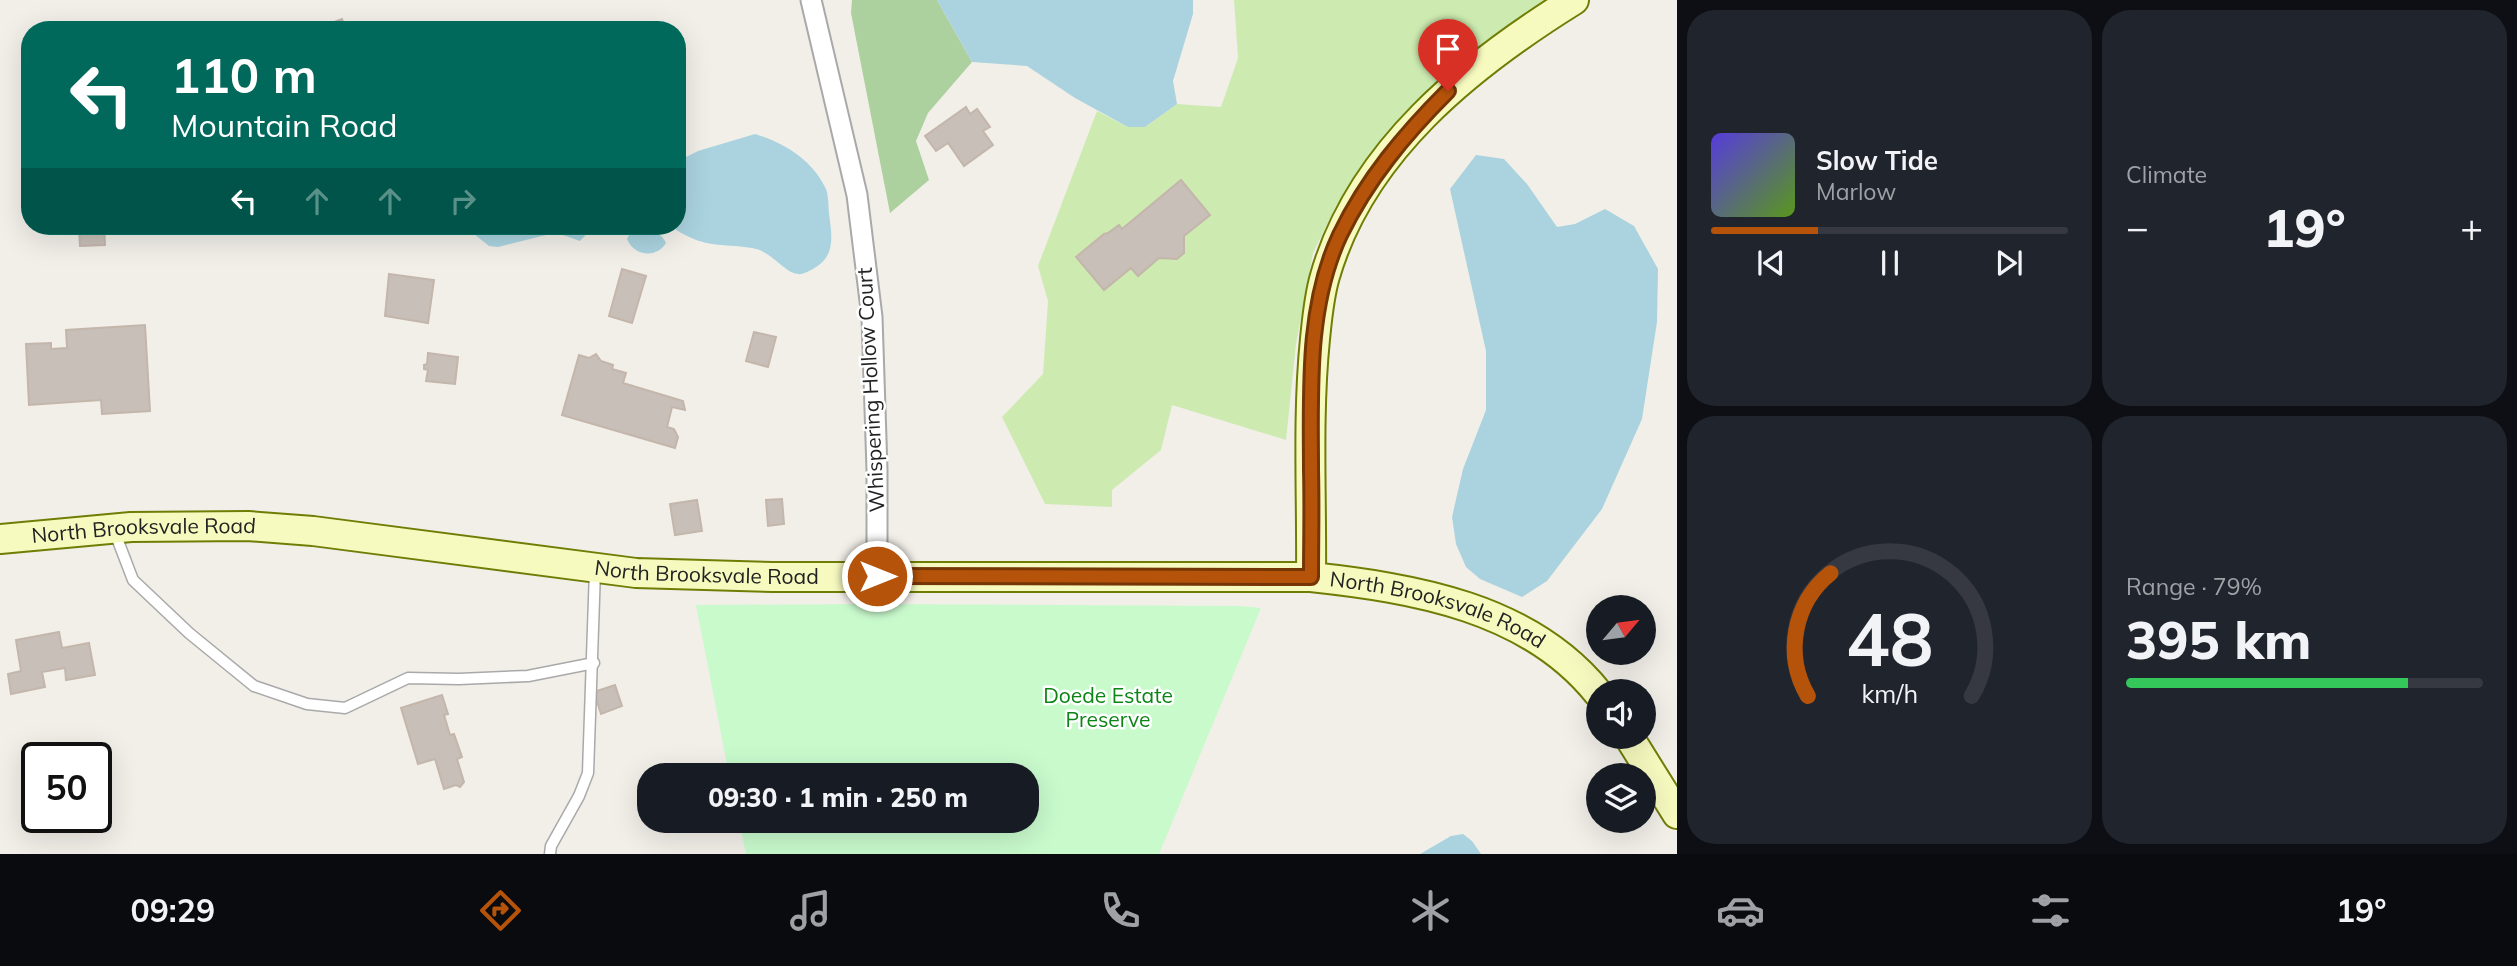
<!DOCTYPE html>
<meta charset="utf-8">
<style>
body{margin:0;font-family:Mulish,sans-serif;background:#20242c;color:#f1f3f6;height:100vh;display:flex;flex-direction:column;font-size:26px;white-space:nowrap}
*{box-sizing:border-box;margin:0}
p{font-size:23px;color:#9ea1a6}
.icon{flex:none;width:38px;height:38px;fill:none;stroke:currentColor;stroke-width:2;stroke-linecap:round;stroke-linejoin:round}
.map{position:relative;flex:1;overflow:hidden}
.drawer{display:flex;flex-direction:column;gap:10px;padding:10px;background:#0d0f14;width:840px}
.drawer>*{flex:none}
.hud{position:absolute;left:21px;top:21px;width:665px;height:214px;border-radius:28px;box-shadow:0 7px 28px #0002;background:#00695c;color:#fff;overflow:hidden}
.needle{width:46px;rotate:61deg}
.buttons{position:absolute;left:1586px;top:595px;display:grid;gap:14px}
.buttons a{display:grid;place-items:center;width:70px;height:70px;border-radius:50%;background:#171b24;box-shadow:0 7px 28px #0002;font-size:35px}
.speed{position:absolute;left:21px;top:742px;display:flex;gap:14px;font-size:35px;font-weight:700;text-align:center}
.speed>*{display:grid;place-content:center;width:91px;height:91px;border-radius:50%;background:#171b24;box-shadow:0 7px 28px #0002;line-height:1}
.speed .limit{border:4px solid #111;border-radius:10px;background:#fff;color:#111}
.pin{position:absolute;display:grid;place-items:center;width:60px;height:60px;color:#fff;margin:-72px -30px;border-radius:50% 50% 50% 0;rotate:-45deg;box-shadow:0 0 7px #0007}
.pin .icon{rotate:45deg}
.me{position:absolute;width:77px;margin:-38px;rotate:90deg;stroke-linejoin:round;filter:drop-shadow(0 0 5px #0008)}
.turn{display:flex;align-items:center;gap:24px;height:147px;padding:0 35px;font-size:32px}
.turn .icon{width:91px;height:91px;stroke-width:2.5}
.turn b{display:block;font-size:49px;line-height:60px}
.lanes{display:flex;align-items:center;height:66px;padding:0 35px;background:#0003;justify-content:center;gap:35px;direction:ltr}
.lanes .off{opacity:.35}
.big{font-size:52px;font-weight:800;line-height:1.1}
.drawer .card{flex:1;display:flex;flex-direction:column;justify-content:center;gap:10px;min-width:0;padding:0 24px;border-radius:28px;background:#20242c}
.drawer .dial{align-items:center;gap:0}
.dial svg{height:182px;overflow:visible;fill:none;stroke:#363941;stroke-width:7;stroke-linecap:round;text-anchor:middle}
.dial text{fill:#f1f3f6;stroke:none}
.song{display:flex;align-items:center;gap:21px}
.cover{width:84px;height:84px;border-radius:10px;background:linear-gradient(135deg,hsl(250 70% 55%),hsl(90 70% 35%))}
.played{height:7px;border-radius:4px;background:linear-gradient(90deg,#b45309 30%,#363941 30%)}
.keys{display:flex;justify-content:space-around;direction:ltr}
.heat{display:flex;justify-content:space-between;align-items:center;font-size:38px;direction:ltr}
.charge{height:10px;border-radius:5px;background:linear-gradient(90deg,#34c759 79%,#363941 0)}
.drawer .tiles{flex:1;display:grid;gap:10px;grid-template-columns:repeat(2,1fr)}
.trip{position:absolute;left:637px;top:763px;width:402px;height:70px;border-radius:28px;background:#171b24;box-shadow:0 7px 28px #0002;font-weight:800;line-height:70px;text-align:center}
.tabs{display:flex;height:112px;justify-content:space-around;align-items:center;background:#090b0e;color:#9ea1a6}
.tabs .icon{width:49px;height:49px}
.tabs .active{color:#b45309}
.tabs b{font-size:32px;color:#f1f3f6}
main{display:flex;flex:1;min-height:0}
.map>svg:first-child{display:block}
.grass{fill:#cdebb0;fill-rule:evenodd}
.forest{fill:#add19e}
.park{fill:#c8facc}
.water{fill:#aad3df}
.building{fill:#c7bfb8;stroke:#c4b6ab;stroke-width:2}
.lines{fill:none;stroke-linecap:round;stroke-linejoin:round}
.lane-casing{stroke:#a9a9a9;stroke-width:13}
.street-casing{stroke:#a9a9a9;stroke-width:23}
.secondary-casing{stroke:#707d05;stroke-width:32}
.lane{stroke:#fff;stroke-width:10}
.street{stroke:#fff;stroke-width:19}
.secondary{stroke:#f7fabf;stroke-width:28}
.route-casing{stroke:#753606;stroke-width:18}
.route{stroke:#b45309;stroke-width:12}
.labels{text-anchor:middle;stroke-width:5;stroke-linejoin:round;paint-order:stroke}
.street-label{font-size:21px;fill:#222;stroke:#fff}
.park-label{font-size:21px;fill:#0c8416;stroke:#fff}
</style>
<main>
<div class="map">
<svg width="1677" height="854" viewBox="0 0 1677 854">
<rect width="100%" height="100%" fill="#f2efe9"/>
<!-- grass -->
<path class="grass" d="M 1234,0 L 1546,0 L 1450,69 L 1402,116 L 1336,206 L 1313,253 L 1296,344 L 1286,440 L 1172,405 L 1161,450 L 1112,490 L 1112,507 L 1045,504 L 1002,417 L 1043,374 L 1048,301 L 1038,266 L 1097,111 L 1128,127 L 1145,127 L 1177,104 L 1221,107 L 1238,58 ZM 1181,180 L 1210,215 L 1184,236 L 1184,253 L 1177,259 L 1159,258 L 1138,276 L 1131,268 L 1077,257 L 1104,234 L 1108,233 L 1118,225 L 1122,229 Z"/>
<!-- forest -->
<path class="forest" d="M 852,0 L 937,0 L 972,62 L 928,113 L 916,141 L 929,180 L 890,213 L 851,13 Z"/>
<!-- park -->
<path class="park" d="M 872,604 L 1240,606 L 1261,608 L 1159,854 L 746,854 L 739,821 L 1027,821 L 1027,775 L 729,775 L 696,605 Z"/>
<!-- water -->
<g class="water">
<path d="M 937,0 L 1193,0 L 1193,14 L 1173,81 L 1177,104 L 1145,127 L 1128,127 L 1075,98 L 1027,66 L 972,62 Z"/>
<path d="M 755,134 C 784,143 811,159 825,187 C 829,194 828,205 829,213 C 832,237 836,256 813,269 C 809,271 802,275 798,274 C 784,273 772,251 752,248 C 719,243 708,249 676,230 L 677,184 L 686,157 L 698,151 Z"/>
<path d="M 1476,155 L 1504,159 L 1527,184 L 1557,227 L 1575,224 L 1605,209 L 1634,226 L 1658,269 L 1657,322 L 1642,419 L 1602,509 L 1547,581 L 1522,597 L 1480,579 L 1466,567 L 1456,544 L 1452,517 L 1463,469 L 1486,410 L 1486,351 L 1450,189 Z"/>
<path d="M 464,226 L 594,226 L 580,241 L 560,234 L 550,234 L 498,247 L 489,246 Z"/>
<path d="M 642,229 C 652,228 661,233 666,243 C 656,259 634,256 627,239 L 629,235 Z"/>
<path d="M 1463,834 L 1472,841 L 1481,854 L 1420,854 L 1451,836 Z"/>
</g>
<!-- building -->
<g class="building">
<path d="M 342,19 L 346,30 L 313,30 Z"/>
<path d="M 966,107 L 970,114 L 977,109 L 990,127 L 983,131 L 993,145 L 964,166 L 948,143 L 936,151 L 925,136 Z"/>
<path d="M 1181,180 L 1210,215 L 1184,236 L 1184,253 L 1177,259 L 1159,258 L 1138,276 L 1131,268 L 1104,290 L 1076,257 L 1104,234 L 1108,233 L 1119,225 L 1122,229 Z"/>
<path d="M 79,226 L 104,226 L 105,245 L 80,246 Z"/>
<path d="M 622,269 L 646,276 L 632,323 L 609,316 Z"/>
<path d="M 389,274 L 434,280 L 428,323 L 385,316 Z"/>
<path d="M 145,325 L 150,411 L 102,414 L 101,400 L 29,405 L 26,344 L 51,343 L 51,349 L 67,348 L 66,330 Z"/>
<path d="M 754,332 L 776,337 L 768,367 L 746,361 Z"/>
<path d="M 428,353 L 458,357 L 455,384 L 426,381 L 428,370 L 424,369 L 424,365 L 427,364 Z"/>
<path d="M 596,354 L 601,361 L 613,365 L 612,369 L 626,373 L 623,383 L 683,401 L 685,410 L 672,407 L 667,427 L 674,429 L 678,437 L 675,448 L 562,415 L 579,355 L 589,358 Z"/>
<path d="M 782,499 L 784,524 L 768,526 L 766,500 Z"/>
<path d="M 697,500 L 702,531 L 675,535 L 670,504 Z"/>
<path d="M 59,632 L 62,648 L 89,643 L 95,675 L 66,680 L 65,668 L 42,672 L 45,687 L 11,694 L 8,674 L 21,671 L 16,640 Z"/>
<path d="M 615,685 L 622,706 L 601,714 L 594,692 Z"/>
<path d="M 442,695 L 448,714 L 444,715 L 450,735 L 454,734 L 462,757 L 457,759 L 464,782 L 460,787 L 456,785 L 444,789 L 435,759 L 418,764 L 401,708 Z"/>
</g>
<g class="lines">
<!-- lane casing -->
<g class="lane-casing">
<g id="lane">
<path d="M 115,533 L 133,580 L 189,633 L 254,686 L 307,704 L 345,708 L 408,678 L 459,679 L 528,676 L 594,663"/>
<path d="M 550,854 L 551,846 L 579,796 L 588,773 L 595,570"/>
</g>
</g>
<!-- street casing -->
<g class="street-casing">
<path id="street" d="M 811,0 L 857,195 L 872,317 L 877,470 L 877,576"/>
</g>
<!-- secondary casing -->
<g class="secondary-casing">
<g id="secondary">
<path id="s1" d="M 0,539 L 131,527 L 248,526 L 313,531 L 636,573 L 773,577 L 1311,577 C 1413,588 1529,607 1598,693"/>
<path d="M 1311,577 C 1312,498 1307,418 1315,339 C 1317,319 1319,296 1325,276 C 1361,151 1468,66 1574,0"/>
<path d="M 1629,737 L 1677,814"/>
</g>
</g>
<!-- lane -->
<use href="#lane" class="lane"/>
<!-- street -->
<use href="#street" class="street"/>
<!-- secondary -->
<use href="#secondary" class="secondary"/>
</g>
<g class="lines">
<!-- route casing -->
<g class="route-casing">
<path id="route" d="M 877,576 L 1311,577 C 1311,542 1312,506 1311,471 C 1311,393 1306,307 1340,235 C 1367,179 1405,134 1448,91"/>
</g>
<!-- route -->
<use href="#route" class="route"/>
</g>
<g class="labels">
<!-- street labels -->
<g class="street-label">
<text transform="translate(871 390) rotate(-93)" y="7">Whispering Hollow Court</text>
<text dy="7" stroke="none"><textPath href="#s1" startOffset="144">North Brooksvale Road</textPath></text>
<text dy="7" stroke="none"><textPath href="#s1" startOffset="710">North Brooksvale Road</textPath></text>
<text dy="7" stroke="none"><textPath href="#s1" startOffset="1446">North Brooksvale Road</textPath></text>
</g>
<!-- park labels -->
<g class="park-label">
<text x="1108" y="703">Doede Estate<tspan x="1108" dy="24">Preserve</tspan></text>
</g>
</g>
</svg>
<div class="buttons">
<a><svg class="needle" viewBox="-14 -14 28 28"><path d="M0-13l5 13h-10z" fill="#e53935"/><path d="M0 13l5-13h-10z" fill="#9ea1a6"/></svg></a>
<a><svg class="icon" aria-label="sound" viewBox="0 0 24 24"><path d="M4 9h4l5-4v14l-5-4H4zM17 9q2 3 0 6"/></svg></a>
<a><svg class="icon" aria-label="layers" viewBox="0 0 24 24"><path d="M12 4l9 5-9 5-9-5zM3 14l9 5 9-5"/></svg></a>
</div>
<div class="speed"><div class="limit">50</div></div>
<div class="pin" style="left:1448px;top:91px;background:#d93025"><svg class="icon" aria-label="arrive" viewBox="0 0 24 24"><path d="M6 21V4h12l-3 4 3 4H6"/></svg></div>
<svg class="me" style="left:877px;top:576px" viewBox="-20 -20 40 40"><circle r="17" fill="#b45309" stroke="#fff" stroke-width="3"/><path d="M0-11L8 9 0 5-8 9z" fill="#fff"/></svg>
<div class="trip">09:30 · 1 min · 250 m</div>
<div class="hud">
<div class="turn"><svg class="icon" aria-label="left" viewBox="0 0 24 24"><path d="M17 20v-9H6M10 6l-5 5 5 5"/></svg><div><b>110 m</b>Mountain Road</div></div>
<div class="lanes"><svg class="icon" aria-label="left" viewBox="0 0 24 24"><path d="M17 20v-9H6M10 6l-5 5 5 5"/></svg><svg class="icon off" aria-label="ahead" viewBox="0 0 24 24"><path d="M12 20V5M6 11l6-6 6 6"/></svg><svg class="icon off" aria-label="ahead" viewBox="0 0 24 24"><path d="M12 20V5M6 11l6-6 6 6"/></svg><svg class="icon off" aria-label="right" viewBox="0 0 24 24"><path d="M7 20v-9h11M14 6l5 5-5 5"/></svg></div>
</div>
</div>
<section class="drawer">
<div class="tiles">
<div class="card">
<div class="song"><i class="cover"></i><div><b>Slow Tide</b><p>Marlow</p></div></div>
<div class="played"></div>
<div class="keys"><svg class="icon" aria-label="previous" viewBox="0 0 24 24"><path d="M18 5L8 12l10 7zM5 5v14"/></svg><svg class="icon" aria-label="pause" viewBox="0 0 24 24"><path d="M8 5v14M16 5v14"/></svg><svg class="icon" aria-label="next" viewBox="0 0 24 24"><path d="M6 5l10 7-10 7zM19 5v14"/></svg></div>
</div>
<div class="card"><p>Climate</p>
<div class="heat"><a>−</a><b class="big">19°</b><a>+</a></div>
</div>
<div class="card dial"><svg viewBox="0 0 100 80">
<path d="M14 69A42 42 0 1 1 86 69"/>
<path d="M14 69A42 42 0 0 1 24 15" stroke="#b45309"/>
<text x="50" y="56" font-size="32" font-weight="700">48</text>
<text x="50" y="72" font-size="11">km/h</text>
</svg></div>
<div class="card"><p>Range · 79%</p><b class="big">395 km</b><div class="charge"></div></div>
</div>
</section>
</main>
<nav class="tabs">
<b>09:29</b>
<svg class="icon active" aria-label="directions" viewBox="0 0 24 24"><path d="M12 3l9 9-9 9-9-9zM9 14v-3h6M13 9l2 2-2 2"/></svg>
<svg class="icon" aria-label="music" viewBox="0 0 24 24"><path d="M9 18V5l10-2v13"/><circle cx="6" cy="18" r="3"/><circle cx="16" cy="16" r="3"/></svg>
<svg class="icon" aria-label="phone" viewBox="0 0 24 24"><path d="M5 4h4l2 5-3 2q2 4 5 5l2-3 5 2v4C11 20 4 13 5 4z"/></svg>
<svg class="icon" aria-label="climate" viewBox="0 0 24 24"><path d="M12 3v18M4 7l16 10M4 17L20 7"/></svg>
<svg class="icon" aria-label="car" viewBox="0 0 24 24"><path d="M5 17H2v-5l4-1 3-4h7l3 4 3 1v5h-3M9 17h6M6 11h13"/><circle cx="7" cy="17" r="2"/><circle cx="17" cy="17" r="2"/></svg>
<svg class="icon" aria-label="filters" viewBox="0 0 24 24"><path d="M4 7h16M4 17h16"/><circle cx="9" cy="7" r="2"/><circle cx="15" cy="17" r="2"/></svg>
<b>19°</b>
</nav>
